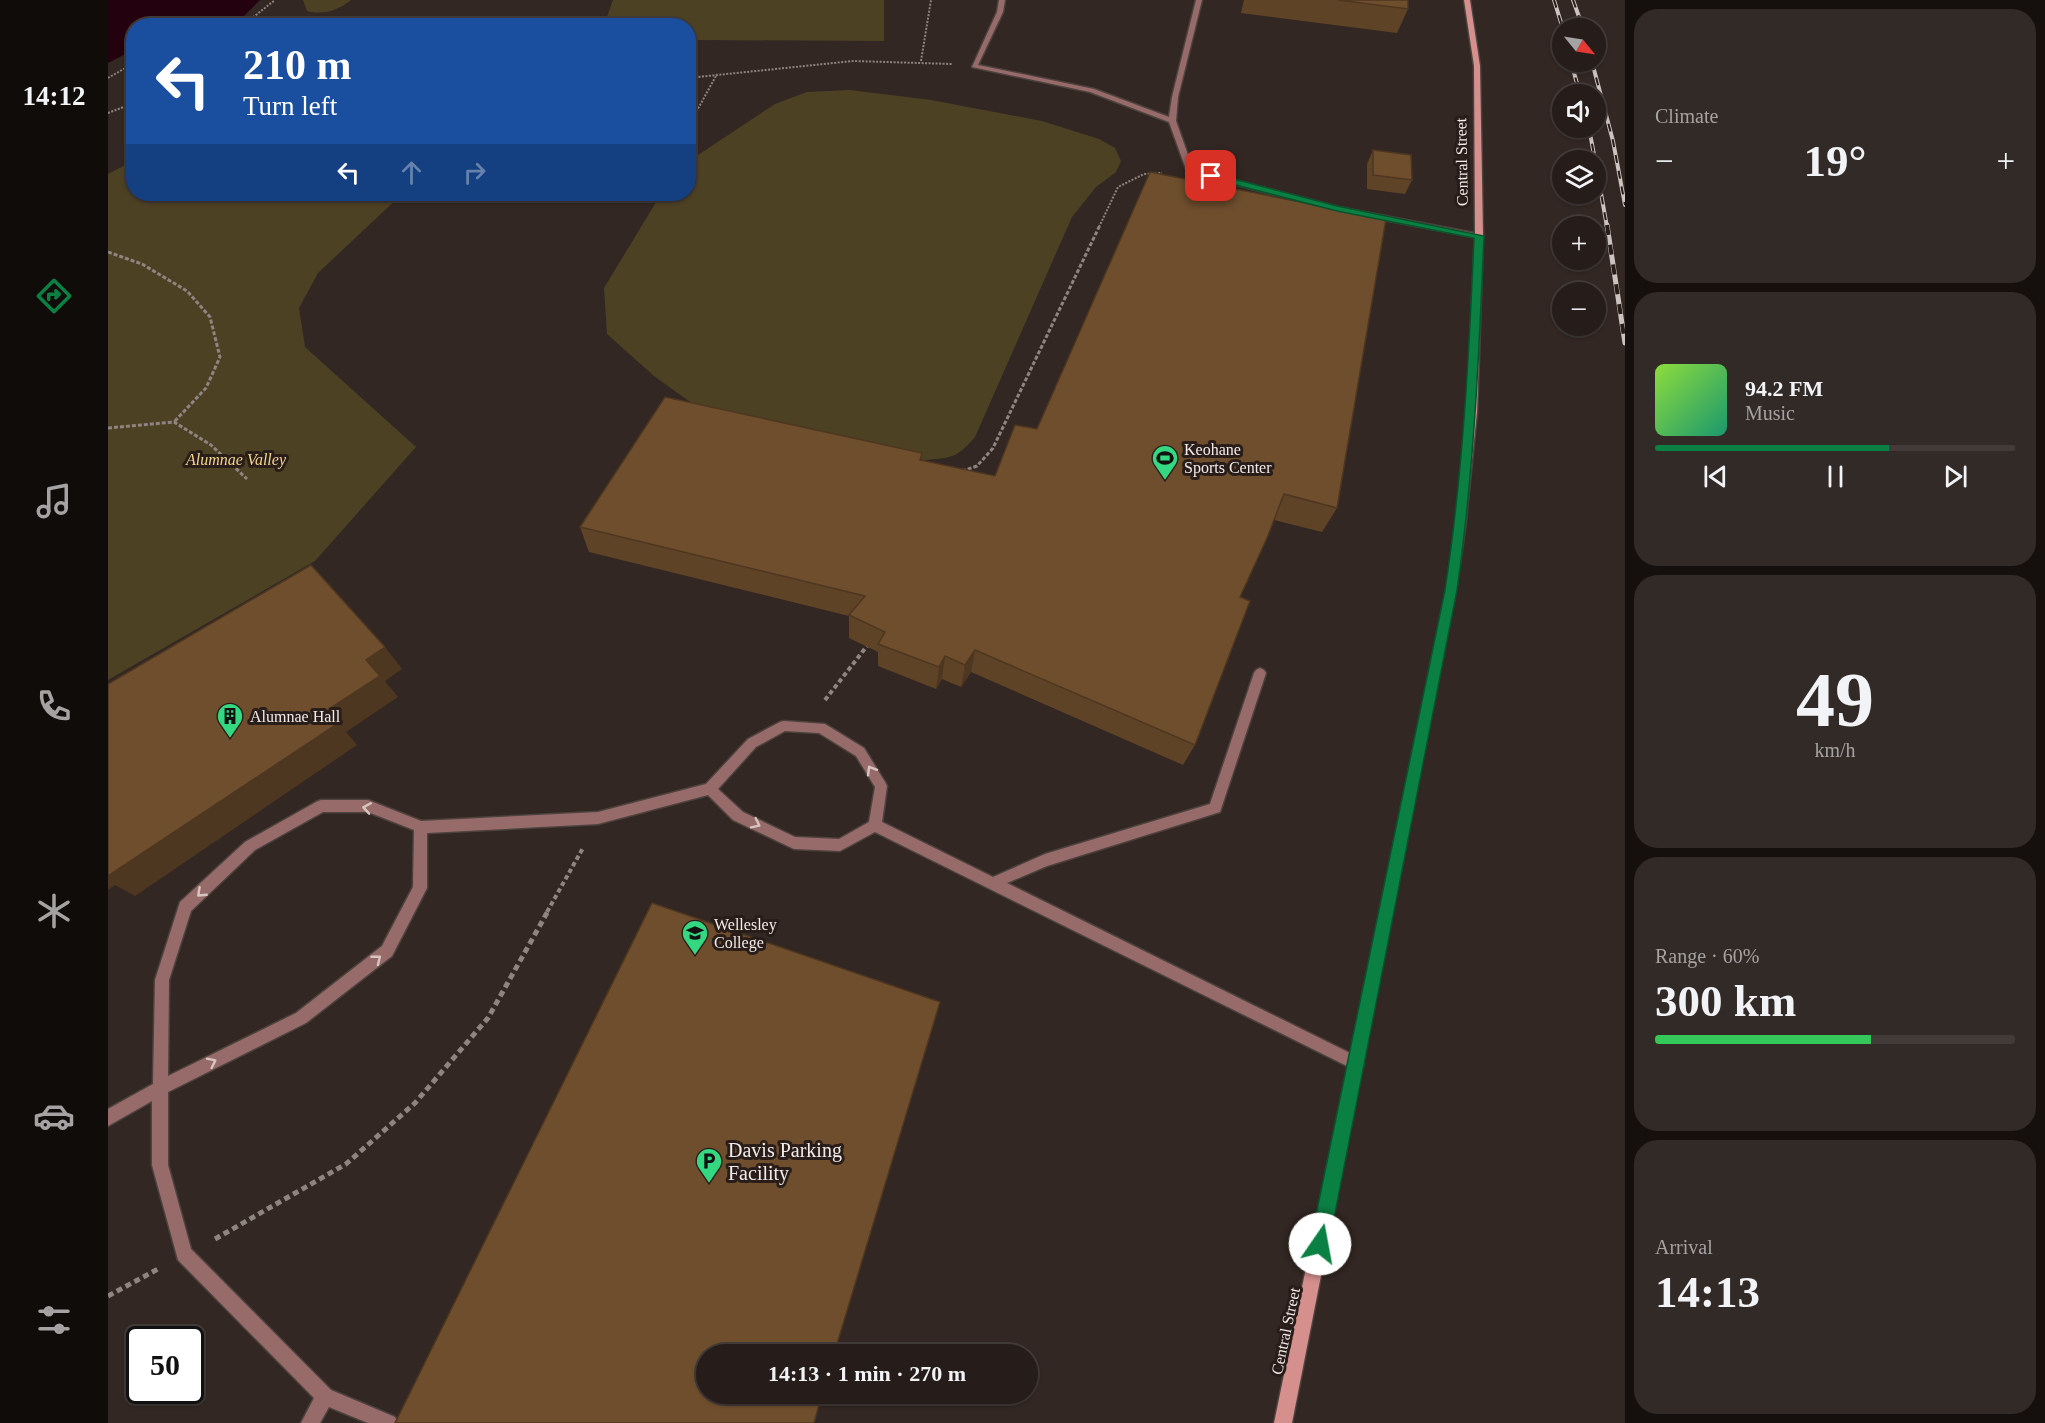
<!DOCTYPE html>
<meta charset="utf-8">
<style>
body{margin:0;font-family:Georgia,serif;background:#322a27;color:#f1f3f6;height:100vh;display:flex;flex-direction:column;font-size:22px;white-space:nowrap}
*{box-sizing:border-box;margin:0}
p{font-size:20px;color:#a4a2a2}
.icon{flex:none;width:33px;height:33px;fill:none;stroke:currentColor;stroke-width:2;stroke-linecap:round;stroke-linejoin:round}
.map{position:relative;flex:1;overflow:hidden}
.drawer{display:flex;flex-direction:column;gap:9px;padding:9px;background:#15100e;width:420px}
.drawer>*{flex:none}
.banner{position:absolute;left:18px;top:18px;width:570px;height:183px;border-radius:24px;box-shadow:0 2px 4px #0004,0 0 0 2px #423b39;background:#1a4fa0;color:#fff;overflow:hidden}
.needle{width:39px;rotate:120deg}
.controls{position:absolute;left:1444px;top:18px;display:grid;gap:12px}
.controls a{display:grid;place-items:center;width:54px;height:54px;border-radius:50%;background:#261d1a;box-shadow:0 2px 4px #0004,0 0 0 2px #423b39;font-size:30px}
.speed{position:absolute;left:18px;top:1326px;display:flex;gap:12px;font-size:30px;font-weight:700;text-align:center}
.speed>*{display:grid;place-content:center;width:78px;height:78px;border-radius:50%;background:#261d1a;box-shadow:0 2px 4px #0004,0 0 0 2px #423b39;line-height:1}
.speed .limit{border:3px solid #111;border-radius:9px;background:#fff;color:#111}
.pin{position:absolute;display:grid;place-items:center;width:51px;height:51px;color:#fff;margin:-26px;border-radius:12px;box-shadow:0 3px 9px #0006}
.me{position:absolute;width:66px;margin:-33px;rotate:12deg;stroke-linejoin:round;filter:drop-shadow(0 0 4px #0008)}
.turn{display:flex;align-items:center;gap:21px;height:126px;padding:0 18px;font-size:27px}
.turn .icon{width:78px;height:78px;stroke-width:2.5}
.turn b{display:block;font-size:42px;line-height:51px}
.lanes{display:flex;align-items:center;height:57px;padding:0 18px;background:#0003;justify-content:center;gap:30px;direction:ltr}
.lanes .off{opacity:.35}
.big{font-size:45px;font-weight:700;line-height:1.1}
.drawer .widget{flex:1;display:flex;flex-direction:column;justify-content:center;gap:9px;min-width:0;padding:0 21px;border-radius:24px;background:#322a27}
.drawer .dial{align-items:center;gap:0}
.dial b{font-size:78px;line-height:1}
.song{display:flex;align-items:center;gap:18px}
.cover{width:72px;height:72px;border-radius:9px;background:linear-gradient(135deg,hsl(90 70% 55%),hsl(160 70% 35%))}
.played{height:6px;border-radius:3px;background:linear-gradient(90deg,#0b8043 65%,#423b39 65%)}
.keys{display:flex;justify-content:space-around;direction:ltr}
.heat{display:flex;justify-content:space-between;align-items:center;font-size:33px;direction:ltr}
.charge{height:9px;border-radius:4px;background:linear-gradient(90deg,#34c759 60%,#423b39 0)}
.trip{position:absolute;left:588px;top:1344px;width:342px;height:60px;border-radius:30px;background:#261d1a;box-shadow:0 2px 4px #0004,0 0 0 2px #423b39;font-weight:700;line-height:60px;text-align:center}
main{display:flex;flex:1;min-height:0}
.menu{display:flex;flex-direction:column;width:108px;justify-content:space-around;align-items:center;background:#0f0c0a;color:#a4a2a2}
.menu .icon{width:42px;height:42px}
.menu .current{color:#0b8043}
.menu b{font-size:27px;color:#f1f3f6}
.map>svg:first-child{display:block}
.green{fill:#4d4124}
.water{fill:#23010e}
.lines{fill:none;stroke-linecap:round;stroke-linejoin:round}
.lane-casing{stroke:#4d423e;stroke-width:3}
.secondary-casing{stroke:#4d423e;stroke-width:3}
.path-far3{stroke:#8e8480;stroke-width:2;stroke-dasharray:2 1.5;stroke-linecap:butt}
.path-far2{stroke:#8e8480;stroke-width:3;stroke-dasharray:4 2;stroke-linecap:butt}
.path-far1{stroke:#8e8480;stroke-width:4;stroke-dasharray:4.5 3;stroke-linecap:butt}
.path{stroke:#8e8480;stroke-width:5;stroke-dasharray:6 4;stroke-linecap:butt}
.lane{fill:#976b69;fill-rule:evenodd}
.secondary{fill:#d58f8d;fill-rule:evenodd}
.rail-far1-casing{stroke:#ccc3c0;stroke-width:4}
.rail-casing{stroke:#ccc3c0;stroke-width:5}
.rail-far1{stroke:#281d19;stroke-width:2;stroke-dasharray:8;stroke-linecap:butt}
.rail{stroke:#281d19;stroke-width:4;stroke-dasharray:10;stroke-linecap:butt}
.wall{fill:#5f4327}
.shaded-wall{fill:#4e3720}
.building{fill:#6f4e2d;stroke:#4e3720;stroke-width:1.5}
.oneway{stroke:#d7c5c2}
.route{fill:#0b8043;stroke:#07532c;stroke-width:1.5}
.labels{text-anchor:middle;stroke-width:6;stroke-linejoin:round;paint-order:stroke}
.street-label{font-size:16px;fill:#f3ebe8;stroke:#281d19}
.poi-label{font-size:16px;fill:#f3ebe8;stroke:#281d19;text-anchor:start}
.park-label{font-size:16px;font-style:italic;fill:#f2d48d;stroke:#281d19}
.near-poi-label{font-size:20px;fill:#f3ebe8;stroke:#281d19;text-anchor:start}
</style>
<main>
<nav class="menu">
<b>14:12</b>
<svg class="icon current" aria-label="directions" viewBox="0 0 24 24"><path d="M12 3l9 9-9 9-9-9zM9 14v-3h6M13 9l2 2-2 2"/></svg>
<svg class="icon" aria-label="music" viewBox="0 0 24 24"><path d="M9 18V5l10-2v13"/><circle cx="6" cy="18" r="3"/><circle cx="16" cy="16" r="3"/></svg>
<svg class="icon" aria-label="phone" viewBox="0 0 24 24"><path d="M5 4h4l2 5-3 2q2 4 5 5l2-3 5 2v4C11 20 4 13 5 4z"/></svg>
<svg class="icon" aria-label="climate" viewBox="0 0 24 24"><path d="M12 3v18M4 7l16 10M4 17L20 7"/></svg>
<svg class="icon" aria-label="car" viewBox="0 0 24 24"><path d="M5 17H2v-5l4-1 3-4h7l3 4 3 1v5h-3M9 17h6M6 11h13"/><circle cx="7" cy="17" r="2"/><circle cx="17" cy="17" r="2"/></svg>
<svg class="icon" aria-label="filters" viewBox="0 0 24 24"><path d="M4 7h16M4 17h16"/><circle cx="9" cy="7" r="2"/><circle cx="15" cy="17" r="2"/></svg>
</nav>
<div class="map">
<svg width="1517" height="1423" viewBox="0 0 1517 1423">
<rect width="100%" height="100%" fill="#322722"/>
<!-- green -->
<g class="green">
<path d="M 195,0 L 243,0 C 229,11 216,15 199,11 Z"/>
<path d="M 505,0 L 776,0 L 776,41 L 581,40 L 580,26 L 496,25 Z"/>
<path d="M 742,90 L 823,100 L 934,121 L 991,139 L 1007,148 L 1013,161 L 1008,172 L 988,187 L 964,217 L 867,437 C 849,458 843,458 816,460 L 592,409 L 546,376 L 499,334 L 496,288 L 553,194 L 580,194 L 581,161 L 667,104 L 699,92 Z"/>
<path d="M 25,161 L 26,194 L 294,194 L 210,273 L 191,308 L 197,347 L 308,447 L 207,561 L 0,680 L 0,174 Z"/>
</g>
<!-- water -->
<path class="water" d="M 0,0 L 152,0 L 136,16 L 128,19 L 101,21 L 86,25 L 26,26 L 25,50 L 0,63 Z"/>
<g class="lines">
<!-- lane casing -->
<g class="lane-casing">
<g id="lane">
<path d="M 891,0 L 897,0 L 895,12 L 870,65 L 986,89 L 1061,117 L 1064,97 L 1088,0 L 1094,0 L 1070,97 L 1068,121 L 1085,169 L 1230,207 L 1371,234 L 1375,236 L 1371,238 L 1229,211 L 1079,172 L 1061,122 L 982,92 L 864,67 L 889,12 Z"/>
<path d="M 1152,668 L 1156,670 L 1158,673 L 1112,812 L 939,866 L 899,883 L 1254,1059 L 1256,1064 L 1254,1069 L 1249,1071 L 767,832 L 732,851 L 686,849 L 625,820 L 600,795 L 490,824 L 319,833 L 319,888 L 284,956 L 198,1023 L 60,1092 L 60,1165 L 83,1249 L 223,1390 L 287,1417 L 290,1423 L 260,1423 L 221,1407 L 212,1423 L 193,1423 L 206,1398 L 70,1260 L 44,1165 L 44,1101 L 0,1126 L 0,1109 L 45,1084 L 47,980 L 72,902 L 137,842 L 208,802 L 213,800 L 260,800 L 313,821 L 490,812 L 598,784 L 640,739 L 672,722 L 676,721 L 717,724 L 756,748 L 777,782 L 779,786 L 774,822 L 885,877 L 937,854 L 1102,804 L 1146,673 L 1148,670 ZM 677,731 L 711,733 L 748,756 L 767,787 L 761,822 L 731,839 L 687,837 L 635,812 L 610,789 L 648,747 ZM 215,812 L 260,812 L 306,830 L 305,887 L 274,946 L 188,1013 L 60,1076 L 61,980 L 83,911 L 147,850 Z"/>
</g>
</g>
<!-- secondary casing -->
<g class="secondary-casing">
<path id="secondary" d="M 1356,0 L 1362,0 L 1372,66 L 1375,236 L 1369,412 L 1357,529 L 1348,590 L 1184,1423 L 1166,1423 L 1338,590 L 1347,529 L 1359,412 L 1367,236 L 1366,66 Z"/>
</g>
<!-- path-far3 -->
<g class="path-far3">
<path d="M 134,26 L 167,0"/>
<path d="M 813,61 L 823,0"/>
<path d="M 0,78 L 26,63"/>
<path d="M 580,78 L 745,61 L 844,64"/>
<path d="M 0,113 L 26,103"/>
<path d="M 580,127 L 609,74"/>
<path d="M 991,227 L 1010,187 L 1036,174 L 1054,173"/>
</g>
<!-- path-far2 -->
<g class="path-far2">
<path d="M 0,252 L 34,264 L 79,291 L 102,317 L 112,357 L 98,388 L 66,422"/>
<path d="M 0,428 L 66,422 L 103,445 L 139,479"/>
<path d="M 854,471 L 869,466 L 885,448 L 992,225"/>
</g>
<!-- path-far1 -->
<g class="path-far1">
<path d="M 717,700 L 759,646"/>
<path d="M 439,912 L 475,848"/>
</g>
<!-- path -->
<g class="path">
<path d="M 107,1239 L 238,1164 L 307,1103 L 380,1018 L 440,911"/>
<path d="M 0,1296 L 50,1269"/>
</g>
<!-- lane -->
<use href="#lane" class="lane"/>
<!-- secondary -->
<use href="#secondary" class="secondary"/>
<!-- rail-far1 casing -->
<g class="rail-far1-casing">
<g id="rail-far1">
<path d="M 1446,0 L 1455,29"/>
<path d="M 1465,0 L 1475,28"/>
<path d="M 1463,62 L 1472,94"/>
<path d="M 1484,62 L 1505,141 L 1517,205"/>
<path d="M 1481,128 L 1487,160"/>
<path d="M 1488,165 L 1499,227"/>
</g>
</g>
<!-- rail casing -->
<g class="rail-casing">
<path id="rail" d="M 1499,225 L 1517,343"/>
</g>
<!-- rail-far1 -->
<use href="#rail-far1" class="rail-far1"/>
<!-- rail -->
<use href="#rail" class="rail"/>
</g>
<!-- wall -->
<g class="wall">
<path d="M 1136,0 L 1300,0 L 1300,9 L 1289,33 L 1133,13 Z"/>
<path d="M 1265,150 L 1304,180 L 1297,194 L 1259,189 L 1259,164 Z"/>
<path d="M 907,425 L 1229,508 L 1214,532 L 1166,520 L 1132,597 L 1087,745 L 1075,765 L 863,672 L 853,687 L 834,679 L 828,689 L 770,666 L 770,652 L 741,638 L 741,616 L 481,552 L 472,527 L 814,460 L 887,476 Z"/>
</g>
<!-- shaded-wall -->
<g class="shaded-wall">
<path d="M 277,647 L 294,669 L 277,681 L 290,697 L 238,732 L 249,745 L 27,896 L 7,885 L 0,890 L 0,870 L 258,660 Z"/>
<path d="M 867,650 L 863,672 L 853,687 L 857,665 Z"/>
<path d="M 837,656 L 834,679 L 828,689 L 831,667 Z"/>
</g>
<!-- building -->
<g class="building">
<path d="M 1230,0 L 1300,0 L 1300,9 Z"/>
<path d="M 1265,150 L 1303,155 L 1304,180 L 1265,175 Z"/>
<path d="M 1042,172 L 1278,219 L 1229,508 L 1176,494 L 1159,538 L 1132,597 L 1142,601 L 1087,745 L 867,650 L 857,665 L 837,656 L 831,667 L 770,644 L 777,632 L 741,615 L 757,596 L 472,527 L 557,397 L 814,453 L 812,460 L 887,476 L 907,425 L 929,429 Z"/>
<path d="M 203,565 L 277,647 L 258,660 L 272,676 L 218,711 L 229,724 L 0,876 L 0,684 Z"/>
<path d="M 544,903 L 832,1002 L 726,1354 L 598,1354 L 598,1394 L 714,1394 L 706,1423 L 287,1423 Z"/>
</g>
<!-- one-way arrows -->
<defs><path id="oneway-chevron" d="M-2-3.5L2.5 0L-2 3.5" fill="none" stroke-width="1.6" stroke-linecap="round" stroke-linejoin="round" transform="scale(1.5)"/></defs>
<g class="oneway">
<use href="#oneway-chevron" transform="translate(763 770) rotate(-121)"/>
<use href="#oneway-chevron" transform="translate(259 808) rotate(-171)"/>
<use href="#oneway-chevron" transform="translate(648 824) rotate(26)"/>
<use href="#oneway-chevron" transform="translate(93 893) rotate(137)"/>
<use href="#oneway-chevron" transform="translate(269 959) rotate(-38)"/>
<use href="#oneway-chevron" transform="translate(104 1062) rotate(-26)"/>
</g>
<!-- route -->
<path class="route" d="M 1103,173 L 1229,206 L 1376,236 C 1371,355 1366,472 1349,590 L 1221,1244 L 1218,1250 L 1212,1253 L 1205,1250 L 1202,1244 L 1337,590 C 1355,473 1361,356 1366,238 L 1229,211 L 1100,178 L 1100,174 Z"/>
<!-- icons -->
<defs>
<g id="stadium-pin" transform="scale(1.35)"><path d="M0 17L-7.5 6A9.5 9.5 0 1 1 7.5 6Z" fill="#33d881" stroke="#281d19"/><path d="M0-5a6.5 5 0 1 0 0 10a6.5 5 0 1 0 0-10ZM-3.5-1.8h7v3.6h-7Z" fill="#111"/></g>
<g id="building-pin" transform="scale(1.35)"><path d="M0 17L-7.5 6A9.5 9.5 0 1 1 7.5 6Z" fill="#33d881" stroke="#281d19"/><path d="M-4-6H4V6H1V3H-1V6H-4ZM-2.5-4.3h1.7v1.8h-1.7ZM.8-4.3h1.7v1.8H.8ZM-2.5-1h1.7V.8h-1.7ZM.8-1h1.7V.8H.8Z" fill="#111"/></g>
<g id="university-pin" transform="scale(1.35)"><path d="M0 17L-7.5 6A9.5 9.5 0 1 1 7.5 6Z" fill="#33d881" stroke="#281d19"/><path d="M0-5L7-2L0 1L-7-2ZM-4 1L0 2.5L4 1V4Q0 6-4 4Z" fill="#111"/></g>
<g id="parking-pin" transform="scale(1.35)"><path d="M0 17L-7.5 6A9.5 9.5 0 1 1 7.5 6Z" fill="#33d881" stroke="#281d19"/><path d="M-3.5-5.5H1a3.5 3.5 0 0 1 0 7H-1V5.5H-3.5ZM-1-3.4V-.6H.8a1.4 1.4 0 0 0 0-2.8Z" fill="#111"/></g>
</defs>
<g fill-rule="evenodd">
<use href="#stadium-pin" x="1057" y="458"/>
<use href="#building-pin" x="122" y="716"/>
<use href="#university-pin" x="587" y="933"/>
<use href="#parking-pin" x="601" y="1161"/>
</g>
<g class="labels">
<!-- street labels -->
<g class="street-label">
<text transform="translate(1353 162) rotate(-91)" y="6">Central Street</text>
<text transform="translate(1177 1331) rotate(-78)" y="6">Central Street</text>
</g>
<!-- poi labels -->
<g class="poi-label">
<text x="1076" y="455">Keohane<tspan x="1076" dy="18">Sports Center</tspan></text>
<text x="142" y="722">Alumnae Hall</text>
<text x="606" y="930">Wellesley<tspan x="606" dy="18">College</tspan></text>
</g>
<!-- park labels -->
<g class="park-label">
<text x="128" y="465">Alumnae Valley</text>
</g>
<!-- near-poi labels -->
<g class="near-poi-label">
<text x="620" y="1157">Davis Parking<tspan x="620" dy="23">Facility</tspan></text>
</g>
</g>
</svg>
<div class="controls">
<a><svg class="needle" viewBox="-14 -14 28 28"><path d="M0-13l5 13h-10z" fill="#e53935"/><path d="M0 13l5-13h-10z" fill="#a4a2a2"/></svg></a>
<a><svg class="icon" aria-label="sound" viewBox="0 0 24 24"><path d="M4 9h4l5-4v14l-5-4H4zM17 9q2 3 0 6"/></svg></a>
<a><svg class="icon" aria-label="layers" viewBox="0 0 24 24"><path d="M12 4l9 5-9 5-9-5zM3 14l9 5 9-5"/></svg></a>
<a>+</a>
<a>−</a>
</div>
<div class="speed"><div class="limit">50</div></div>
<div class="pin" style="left:1103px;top:176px;background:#d93025"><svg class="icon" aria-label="arrive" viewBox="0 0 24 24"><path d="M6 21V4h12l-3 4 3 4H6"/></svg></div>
<svg class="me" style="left:1212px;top:1244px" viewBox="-20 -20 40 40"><circle r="19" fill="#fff"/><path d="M0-13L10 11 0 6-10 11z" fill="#0b8043"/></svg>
<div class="trip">14:13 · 1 min · 270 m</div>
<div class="banner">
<div class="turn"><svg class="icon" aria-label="left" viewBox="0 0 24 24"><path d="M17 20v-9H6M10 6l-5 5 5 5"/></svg><div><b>210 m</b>Turn left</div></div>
<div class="lanes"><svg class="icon" aria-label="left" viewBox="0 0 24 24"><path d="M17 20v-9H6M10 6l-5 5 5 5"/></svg><svg class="icon off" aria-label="ahead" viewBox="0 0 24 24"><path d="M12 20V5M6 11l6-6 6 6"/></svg><svg class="icon off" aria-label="right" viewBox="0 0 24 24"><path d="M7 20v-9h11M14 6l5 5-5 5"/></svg></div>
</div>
</div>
<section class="drawer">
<div class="widget"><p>Climate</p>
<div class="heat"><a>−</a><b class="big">19°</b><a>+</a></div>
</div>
<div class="widget">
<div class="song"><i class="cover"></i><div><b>94.2 FM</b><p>Music</p></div></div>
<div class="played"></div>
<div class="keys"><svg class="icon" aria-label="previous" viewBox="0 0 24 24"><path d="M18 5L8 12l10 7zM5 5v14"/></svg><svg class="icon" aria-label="pause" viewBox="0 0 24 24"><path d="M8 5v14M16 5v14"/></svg><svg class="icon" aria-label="next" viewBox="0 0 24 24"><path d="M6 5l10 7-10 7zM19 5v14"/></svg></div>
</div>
<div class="widget dial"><b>49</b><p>km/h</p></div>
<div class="widget"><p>Range · 60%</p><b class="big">300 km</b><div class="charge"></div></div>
<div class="widget"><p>Arrival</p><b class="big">14:13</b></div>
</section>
</main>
